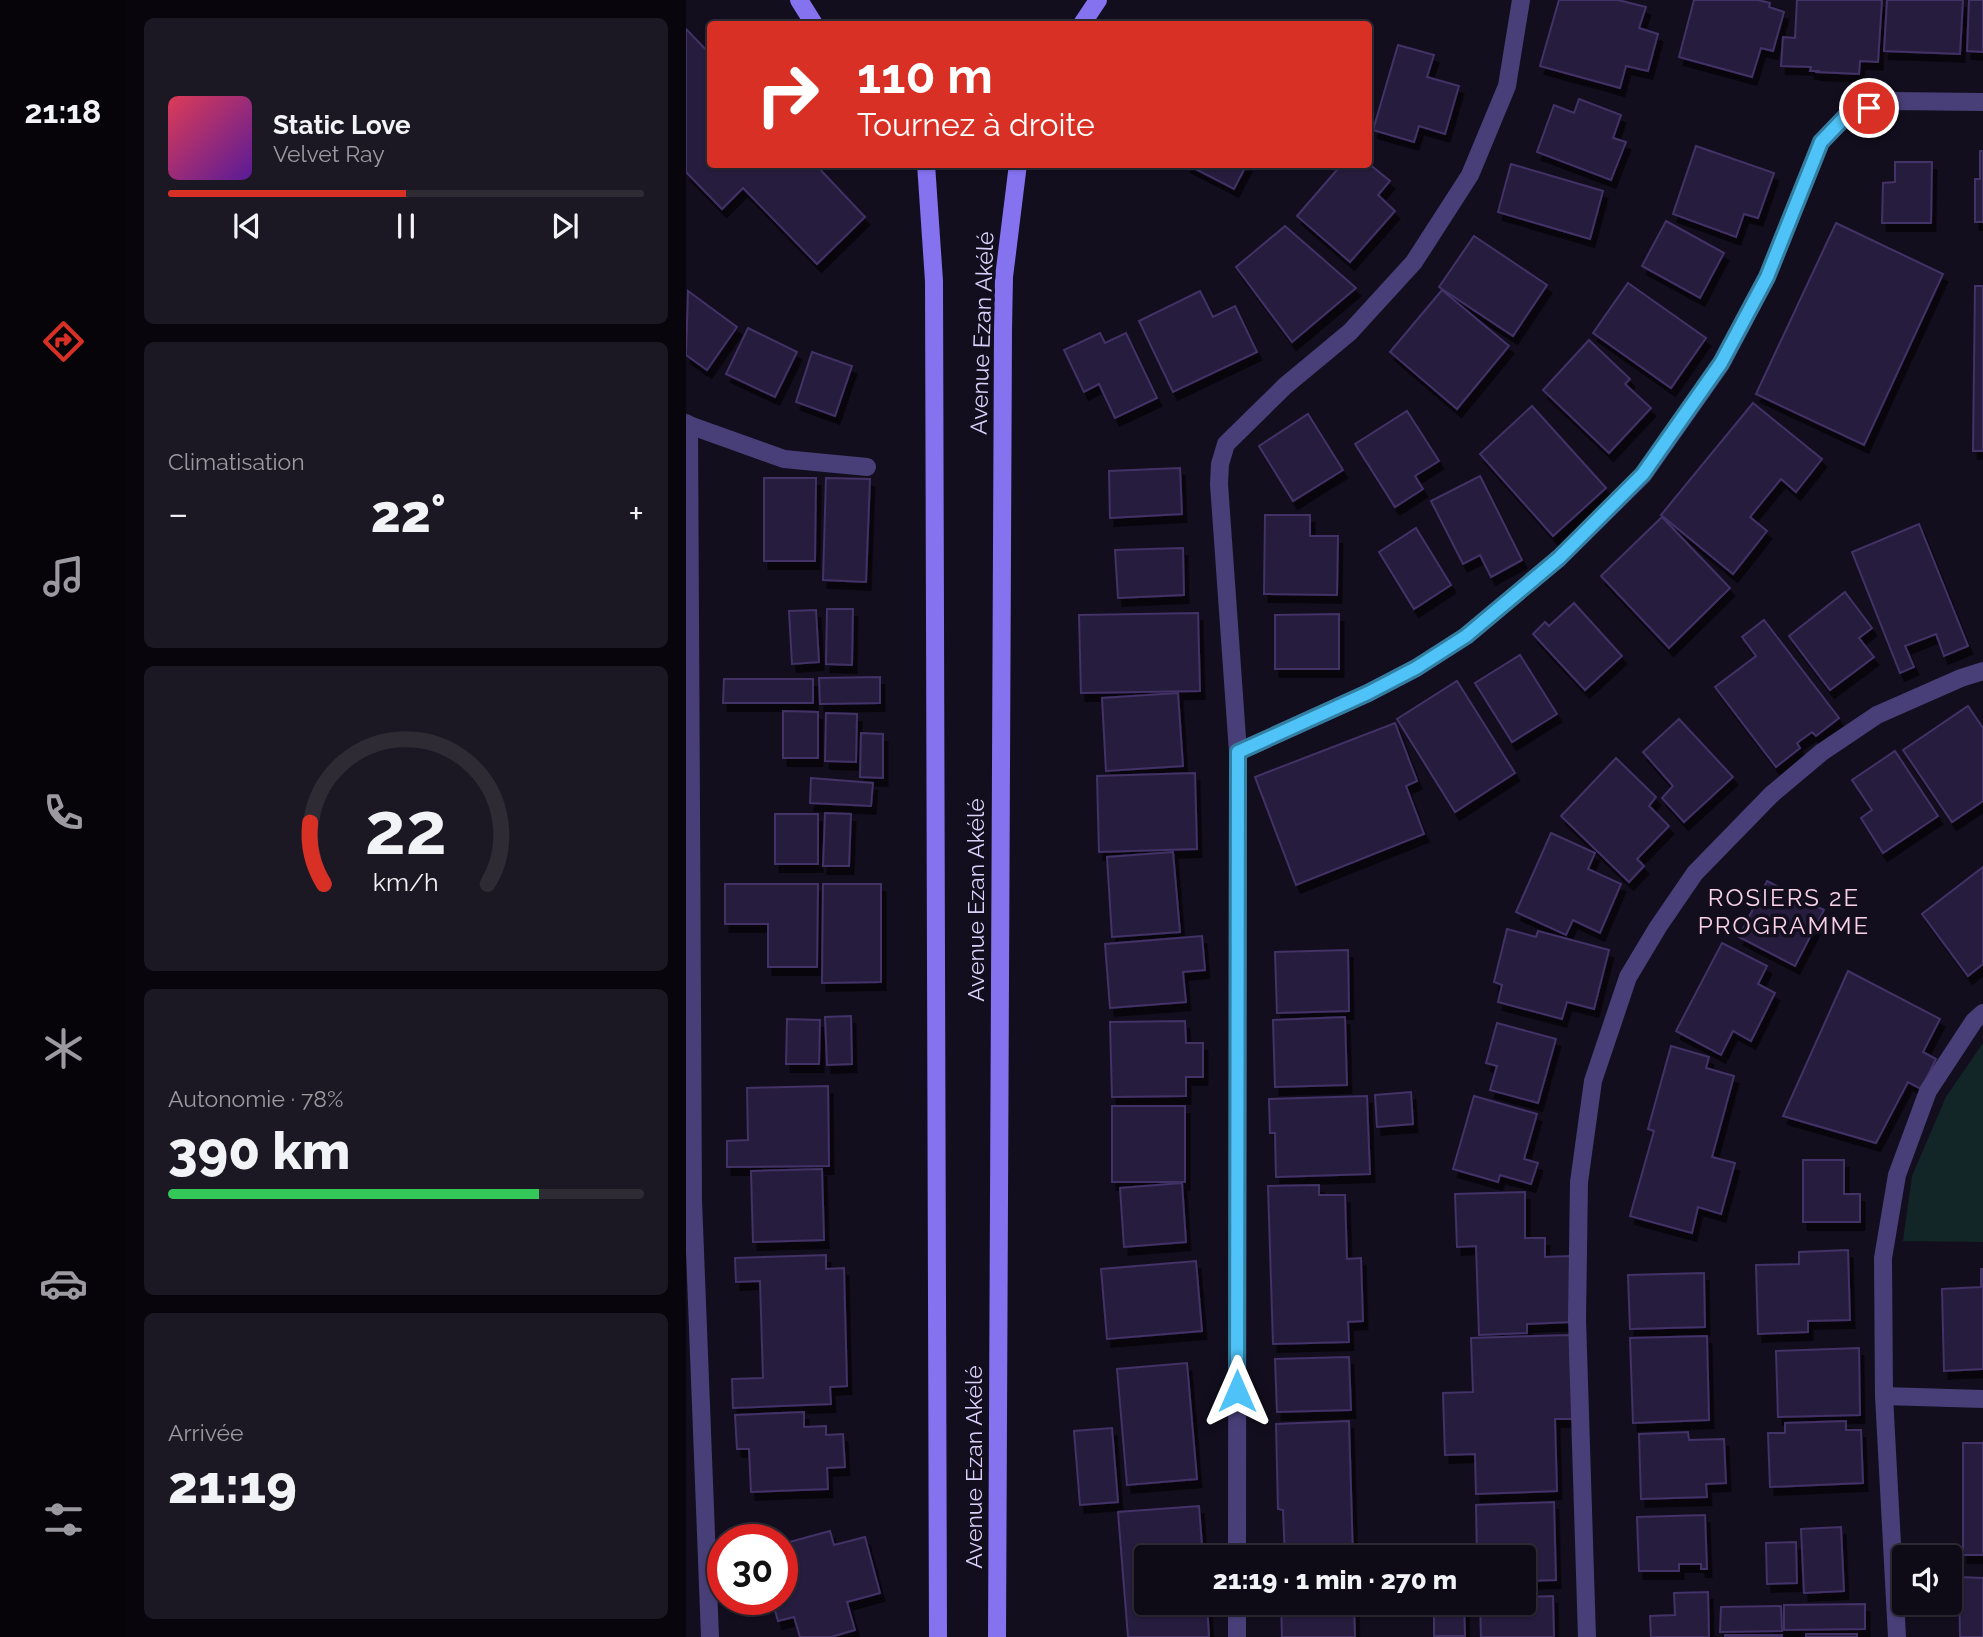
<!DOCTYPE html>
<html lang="fr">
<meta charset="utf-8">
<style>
body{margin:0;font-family:Raleway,sans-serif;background:#1c1823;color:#f1f3f6;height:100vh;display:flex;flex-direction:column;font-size:26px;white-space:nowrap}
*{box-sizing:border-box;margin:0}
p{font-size:23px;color:#9b9aa1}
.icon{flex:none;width:38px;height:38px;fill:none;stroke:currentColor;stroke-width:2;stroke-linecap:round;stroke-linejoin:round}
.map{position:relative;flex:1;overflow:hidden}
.panel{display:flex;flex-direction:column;gap:18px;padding:18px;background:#08060c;width:560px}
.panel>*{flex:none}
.banner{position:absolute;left:21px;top:21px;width:665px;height:147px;border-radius:7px;box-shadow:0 2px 5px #0004,0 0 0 2px #2e2b35;background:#d93025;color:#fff;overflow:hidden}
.tools{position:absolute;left:1206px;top:1545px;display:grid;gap:14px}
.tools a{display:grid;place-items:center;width:70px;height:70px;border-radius:7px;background:#0e0a16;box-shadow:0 2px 5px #0004,0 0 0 2px #2e2b35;font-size:35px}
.speed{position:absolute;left:21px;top:1524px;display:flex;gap:14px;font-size:35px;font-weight:700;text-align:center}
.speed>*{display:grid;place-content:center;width:91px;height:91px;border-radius:50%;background:#0e0a16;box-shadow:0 2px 5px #0004,0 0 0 2px #2e2b35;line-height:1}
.speed .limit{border:10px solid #d22;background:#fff;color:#111}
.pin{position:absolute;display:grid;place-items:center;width:60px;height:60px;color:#fff;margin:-30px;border:4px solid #fff;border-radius:50%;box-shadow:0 2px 7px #0007}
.me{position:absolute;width:77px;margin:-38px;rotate:0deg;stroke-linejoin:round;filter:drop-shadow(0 0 5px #0008)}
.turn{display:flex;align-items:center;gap:24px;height:147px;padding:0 35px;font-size:32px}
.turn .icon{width:91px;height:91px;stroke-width:2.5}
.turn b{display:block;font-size:49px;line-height:60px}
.big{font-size:52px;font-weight:800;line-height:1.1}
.panel .tile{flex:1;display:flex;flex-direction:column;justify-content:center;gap:10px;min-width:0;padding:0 24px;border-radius:10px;background:#1c1823}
.panel .dial{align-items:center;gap:0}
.dial svg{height:182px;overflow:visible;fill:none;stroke:#2e2b35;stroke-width:7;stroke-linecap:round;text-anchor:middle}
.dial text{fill:#f1f3f6;stroke:none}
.song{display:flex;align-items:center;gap:21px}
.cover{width:84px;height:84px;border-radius:10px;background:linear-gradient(135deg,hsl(350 70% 55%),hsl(270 70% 35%))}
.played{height:7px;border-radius:4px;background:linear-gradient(90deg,#d93025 50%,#2e2b35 50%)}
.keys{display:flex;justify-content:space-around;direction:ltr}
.heat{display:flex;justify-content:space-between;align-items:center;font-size:38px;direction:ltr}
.charge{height:10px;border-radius:5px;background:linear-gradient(90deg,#34c759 78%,#2e2b35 0)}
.trip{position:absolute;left:448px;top:1545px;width:402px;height:70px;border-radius:7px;background:#0e0a16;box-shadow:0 2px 5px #0004,0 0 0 2px #2e2b35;font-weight:800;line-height:70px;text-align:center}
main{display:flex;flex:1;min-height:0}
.tabs{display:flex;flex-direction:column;width:126px;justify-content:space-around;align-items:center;background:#060409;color:#9b9aa1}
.tabs .icon{width:49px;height:49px}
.tabs .selected{color:#d93025}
.tabs b{font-size:32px;color:#f1f3f6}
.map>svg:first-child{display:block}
.green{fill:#122527}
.building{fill:#271d3d;stroke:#423166;stroke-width:2;filter:url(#shadow)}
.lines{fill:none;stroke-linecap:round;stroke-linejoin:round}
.street{stroke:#483f78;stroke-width:18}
.secondary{stroke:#8472ef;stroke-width:18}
.route-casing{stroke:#337fa1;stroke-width:18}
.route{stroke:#4fc3f7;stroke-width:12}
.labels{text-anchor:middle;stroke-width:7;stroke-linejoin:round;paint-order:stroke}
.street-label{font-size:23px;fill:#dad1fa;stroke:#130e1e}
.neighbourhood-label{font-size:24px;letter-spacing:2px;fill:#fad2e7;stroke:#130e1e}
</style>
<main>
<nav class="tabs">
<b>21:18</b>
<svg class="icon selected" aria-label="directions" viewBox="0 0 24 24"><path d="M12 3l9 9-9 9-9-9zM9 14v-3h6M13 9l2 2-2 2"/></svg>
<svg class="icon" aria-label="music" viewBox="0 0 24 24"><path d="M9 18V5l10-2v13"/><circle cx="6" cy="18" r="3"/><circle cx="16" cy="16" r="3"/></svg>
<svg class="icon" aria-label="phone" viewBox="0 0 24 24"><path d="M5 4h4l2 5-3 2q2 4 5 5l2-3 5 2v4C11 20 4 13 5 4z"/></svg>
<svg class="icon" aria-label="climate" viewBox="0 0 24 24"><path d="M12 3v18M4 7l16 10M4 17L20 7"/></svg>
<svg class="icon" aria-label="car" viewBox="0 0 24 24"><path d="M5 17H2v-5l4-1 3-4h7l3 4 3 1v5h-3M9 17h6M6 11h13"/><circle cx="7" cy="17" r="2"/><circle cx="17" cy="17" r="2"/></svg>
<svg class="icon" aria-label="filters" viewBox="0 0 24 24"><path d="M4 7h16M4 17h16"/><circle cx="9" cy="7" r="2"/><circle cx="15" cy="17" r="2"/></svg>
</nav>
<section class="panel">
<div class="tile">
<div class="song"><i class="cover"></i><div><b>Static Love</b><p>Velvet Ray</p></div></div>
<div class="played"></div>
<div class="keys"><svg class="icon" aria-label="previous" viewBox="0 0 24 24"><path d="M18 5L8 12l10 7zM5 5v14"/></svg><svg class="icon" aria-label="pause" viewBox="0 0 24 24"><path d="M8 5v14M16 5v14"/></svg><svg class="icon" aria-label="next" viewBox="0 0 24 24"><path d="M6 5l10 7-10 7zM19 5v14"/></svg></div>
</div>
<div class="tile"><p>Climatisation</p>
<div class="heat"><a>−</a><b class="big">22°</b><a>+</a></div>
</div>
<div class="tile dial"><svg viewBox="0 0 100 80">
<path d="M14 69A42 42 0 1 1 86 69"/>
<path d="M14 69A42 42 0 0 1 8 42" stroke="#d93025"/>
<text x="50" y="56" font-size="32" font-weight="700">22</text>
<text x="50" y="72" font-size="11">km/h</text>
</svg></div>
<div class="tile"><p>Autonomie · 78%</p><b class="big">390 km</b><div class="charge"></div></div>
<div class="tile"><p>Arrivée</p><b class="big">21:19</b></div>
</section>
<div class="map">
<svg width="1297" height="1637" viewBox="0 0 1297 1637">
<defs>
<filter id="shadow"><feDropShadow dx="4.5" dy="8" stdDeviation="0" flood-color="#0009"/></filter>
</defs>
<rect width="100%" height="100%" fill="#130e1e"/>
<!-- green -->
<path class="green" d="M 1297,1043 L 1297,1242 L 1217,1241 L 1226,1176 L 1260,1097 Z"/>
<!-- building -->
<g class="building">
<path d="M 873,0 L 932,0 L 960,7 L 953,28 L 972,34 L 962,71 L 940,66 L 934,88 L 854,66 Z"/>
<path d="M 1008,0 L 1072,0 L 1084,3 L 1083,7 L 1098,12 L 1087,51 L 1075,48 L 1066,77 L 993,57 Z"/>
<path d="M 1111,0 L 1196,0 L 1192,62 L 1174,61 L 1173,74 L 1131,72 L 1132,71 L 1124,71 L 1125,67 L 1095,66 L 1097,37 L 1109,38 Z"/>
<path d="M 1201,0 L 1277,0 L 1274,54 L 1198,51 Z"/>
<path d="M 1283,0 L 1297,0 L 1297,52 L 1281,51 Z"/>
<path d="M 0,29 L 24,54 L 24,164 L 129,164 L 179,217 L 131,264 L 57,188 L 36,209 L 0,172 Z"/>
<path d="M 712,45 L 748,55 L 741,77 L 773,86 L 759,134 L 733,126 L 728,142 L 687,130 Z"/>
<path d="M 893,99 L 935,115 L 927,138 L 940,142 L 925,180 L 851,152 L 868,105 L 888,113 Z"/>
<path d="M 1010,146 L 1088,173 L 1072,218 L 1058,214 L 1050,237 L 987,214 Z"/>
<path d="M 1294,151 L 1297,151 L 1297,222 L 1289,222 L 1289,179 L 1294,179 Z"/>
<path d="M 1209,162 L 1246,162 L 1245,223 L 1196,223 L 1197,183 L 1209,182 Z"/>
<path d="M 682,163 L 704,181 L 692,195 L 709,211 L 664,262 L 611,216 L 656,164 Z"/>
<path d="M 500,164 L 561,164 L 548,189 Z"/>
<path d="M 825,164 L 917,191 L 904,239 L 812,212 Z"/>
<path d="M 980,221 L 1038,253 L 1014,298 L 956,266 Z"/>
<path d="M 1150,223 L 1257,274 L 1178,445 L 1070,394 Z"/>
<path d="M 599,226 L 670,288 L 606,342 L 550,267 Z"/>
<path d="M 788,236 L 861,285 L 827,336 L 753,287 Z"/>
<path d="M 942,283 L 1020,338 L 985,388 L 907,333 Z"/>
<path d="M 1289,286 L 1297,286 L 1297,451 L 1287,451 Z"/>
<path d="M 756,290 L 823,346 L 771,409 L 704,352 Z"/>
<path d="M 2,291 L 51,327 L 21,370 L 0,355 Z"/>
<path d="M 514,291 L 527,317 L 549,306 L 571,352 L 487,392 L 453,321 Z"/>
<path d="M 62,328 L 111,352 L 89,397 L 40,374 Z"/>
<path d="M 414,333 L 419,343 L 440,333 L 471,398 L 429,418 L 413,384 L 398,392 L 378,350 Z"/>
<path d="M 903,340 L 944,379 L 939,384 L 965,408 L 923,453 L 857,390 Z"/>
<path d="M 126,352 L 166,366 L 149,416 L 110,402 Z"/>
<path d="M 1067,403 L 1136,459 L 1110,492 L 1095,479 L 1064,517 L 1081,531 L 1047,574 L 975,515 Z"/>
<path d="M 846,406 L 920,488 L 867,536 L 794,454 Z"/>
<path d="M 721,411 L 753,461 L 729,476 L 737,489 L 709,507 L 669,444 Z"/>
<path d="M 622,414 L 657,470 L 607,501 L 573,446 Z"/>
<path d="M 494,468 L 496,514 L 424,518 L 423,471 Z"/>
<path d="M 794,476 L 836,560 L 805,577 L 794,555 L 777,564 L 745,501 Z"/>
<path d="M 78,478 L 130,478 L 129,561 L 78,561 Z"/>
<path d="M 140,478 L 184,479 L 180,582 L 137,580 Z"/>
<path d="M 579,515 L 624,515 L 624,536 L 652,536 L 651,595 L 578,594 Z"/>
<path d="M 976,517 L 1044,588 L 983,648 L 915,576 Z"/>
<path d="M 1233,524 L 1282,646 L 1258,656 L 1250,634 L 1219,646 L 1228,667 L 1214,673 L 1166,552 Z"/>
<path d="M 730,528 L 765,585 L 728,609 L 693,552 Z"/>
<path d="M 497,548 L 498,595 L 432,598 L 429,550 Z"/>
<path d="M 1159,592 L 1186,628 L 1173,638 L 1188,657 L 1144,690 L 1103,636 Z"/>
<path d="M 888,603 L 936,656 L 899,690 L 847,634 L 859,622 L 863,626 Z"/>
<path d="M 141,609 L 167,609 L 166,665 L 140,664 Z"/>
<path d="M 130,610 L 133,662 L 106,664 L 103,611 Z"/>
<path d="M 512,613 L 514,691 L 395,693 L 393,615 Z"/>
<path d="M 653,614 L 653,669 L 589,669 L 589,615 Z"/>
<path d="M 1078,620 L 1153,718 L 1130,736 L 1126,732 L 1111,743 L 1114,748 L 1090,767 L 1029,687 L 1070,656 L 1056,637 Z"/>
<path d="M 834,655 L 871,714 L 826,742 L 789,683 Z"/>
<path d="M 194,677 L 194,703 L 134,704 L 133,678 Z"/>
<path d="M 38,679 L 127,679 L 127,703 L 37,703 Z"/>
<path d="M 771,681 L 829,773 L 769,812 L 711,719 Z"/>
<path d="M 492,693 L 497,766 L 420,771 L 416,698 Z"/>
<path d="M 1282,706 L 1297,728 L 1297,801 L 1266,822 L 1217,750 Z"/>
<path d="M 97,711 L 132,712 L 132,758 L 97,758 Z"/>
<path d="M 140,713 L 171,714 L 170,762 L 139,761 Z"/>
<path d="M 993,719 L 1047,777 L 998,822 L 976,798 L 987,786 L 957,752 Z"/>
<path d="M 709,723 L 731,781 L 720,786 L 738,834 L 610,885 L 569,777 Z"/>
<path d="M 175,733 L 197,734 L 197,778 L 174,777 Z"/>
<path d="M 1209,751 L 1252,816 L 1197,853 L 1175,818 L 1186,810 L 1166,780 Z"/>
<path d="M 930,758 L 970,797 L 963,806 L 983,826 L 951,859 L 958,866 L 943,882 L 875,816 Z"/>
<path d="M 509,773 L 511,849 L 413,852 L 411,776 Z"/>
<path d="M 125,778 L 187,783 L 185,806 L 124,803 Z"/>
<path d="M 139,813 L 165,814 L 163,866 L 137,866 Z"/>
<rect x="89" y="814" width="43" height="50"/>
<path d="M 865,833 L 909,853 L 902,869 L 935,884 L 914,933 L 887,920 L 880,935 L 830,912 Z"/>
<path d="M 487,852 L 494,932 L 426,937 L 421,857 Z"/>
<path d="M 1297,867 L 1297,964 L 1282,976 L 1236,914 Z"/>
<path d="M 1081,881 L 1138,910 L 1109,966 L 1053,937 Z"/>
<path d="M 39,884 L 132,884 L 131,967 L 82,967 L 82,924 L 39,924 Z"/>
<path d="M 137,884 L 195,884 L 195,982 L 136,983 Z"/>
<path d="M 821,929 L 850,937 L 852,931 L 923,950 L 908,1009 L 881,1002 L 876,1019 L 812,1002 L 816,985 L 808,982 Z"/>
<path d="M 516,936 L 519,970 L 497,972 L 500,1002 L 424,1008 L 419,944 Z"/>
<path d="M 1036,943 L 1081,966 L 1072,984 L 1089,993 L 1065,1041 L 1047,1031 L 1035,1055 L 990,1031 Z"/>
<path d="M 662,950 L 663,1011 L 591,1013 L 589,952 Z"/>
<path d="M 1162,971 L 1254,1019 L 1237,1052 L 1250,1059 L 1235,1089 L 1222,1082 L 1190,1143 L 1097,1116 Z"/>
<path d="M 165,1016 L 166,1064 L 141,1065 L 139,1017 Z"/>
<path d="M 659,1017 L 661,1085 L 589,1087 L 587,1020 Z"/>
<path d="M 101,1019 L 134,1020 L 133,1064 L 100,1064 Z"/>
<path d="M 499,1021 L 500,1043 L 517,1043 L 517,1077 L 500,1077 L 500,1096 L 426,1097 L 424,1022 Z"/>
<path d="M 811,1023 L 870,1039 L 852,1103 L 804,1090 L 811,1066 L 800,1063 Z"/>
<path d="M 985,1046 L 1023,1057 L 1020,1068 L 1048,1076 L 1026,1157 L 1049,1163 L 1035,1214 L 1012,1207 L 1006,1233 L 944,1216 L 968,1131 L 962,1129 Z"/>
<path d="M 142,1086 L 143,1166 L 41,1167 L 41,1141 L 62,1140 L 61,1088 Z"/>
<path d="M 725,1092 L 727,1124 L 691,1127 L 689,1095 Z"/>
<path d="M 681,1096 L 684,1174 L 590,1177 L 589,1133 L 584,1133 L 583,1099 Z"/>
<path d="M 788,1096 L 851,1114 L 838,1159 L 852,1163 L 845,1184 L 814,1175 L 812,1182 L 767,1169 Z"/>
<rect x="426" y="1106" width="73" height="76"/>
<path d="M 1117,1160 L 1158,1160 L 1158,1194 L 1174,1194 L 1174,1222 L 1117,1222 Z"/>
<path d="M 136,1169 L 138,1240 L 67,1242 L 65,1171 Z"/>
<path d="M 496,1183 L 500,1242 L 438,1247 L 434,1188 Z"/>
<path d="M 633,1185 L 633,1195 L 659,1195 L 661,1259 L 675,1258 L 677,1321 L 662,1322 L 663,1342 L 587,1344 L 582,1186 Z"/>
<path d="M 839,1192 L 839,1238 L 859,1238 L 859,1257 L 884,1256 L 886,1322 L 841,1324 L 841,1333 L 793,1335 L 790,1246 L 771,1247 L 769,1194 Z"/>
<path d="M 1162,1250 L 1164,1320 L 1122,1321 L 1122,1332 L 1072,1334 L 1070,1265 L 1113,1264 L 1113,1252 Z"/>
<path d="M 140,1255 L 140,1269 L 158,1268 L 161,1386 L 144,1387 L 145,1404 L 47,1408 L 46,1379 L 77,1378 L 74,1281 L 50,1282 L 49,1258 Z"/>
<path d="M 510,1261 L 516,1331 L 421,1339 L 415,1269 Z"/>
<path d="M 1295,1269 L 1297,1269 L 1297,1369 L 1258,1371 L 1256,1289 L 1295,1287 Z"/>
<path d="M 1018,1273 L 1019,1327 L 944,1329 L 942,1275 Z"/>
<path d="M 884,1335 L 887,1419 L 869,1419 L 871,1491 L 790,1494 L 789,1454 L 759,1455 L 757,1393 L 787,1392 L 785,1338 Z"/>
<path d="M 1021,1336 L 1023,1420 L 947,1423 L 944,1338 Z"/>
<path d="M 1173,1348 L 1174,1415 L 1092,1417 L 1090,1351 Z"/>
<path d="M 663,1357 L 665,1410 L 591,1412 L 589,1359 Z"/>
<path d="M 501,1363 L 511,1479 L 441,1485 L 431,1369 Z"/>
<path d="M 118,1412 L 118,1427 L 140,1426 L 140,1435 L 157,1434 L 159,1467 L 141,1468 L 142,1489 L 65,1492 L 63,1449 L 51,1449 L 49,1415 Z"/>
<path d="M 663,1421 L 667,1558 L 599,1558 L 597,1510 L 592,1509 L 590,1424 Z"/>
<path d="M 1160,1421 L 1160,1430 L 1175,1430 L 1177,1483 L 1084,1487 L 1082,1433 L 1099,1433 L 1099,1423 Z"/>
<path d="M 426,1428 L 432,1502 L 394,1505 L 388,1431 Z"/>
<path d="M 1002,1432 L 1003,1440 L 1038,1439 L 1040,1483 L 1020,1484 L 1021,1497 L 955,1499 L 953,1434 Z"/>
<rect x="1277" y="1443" width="20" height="112"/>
<path d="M 868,1502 L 870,1580 L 838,1581 L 838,1558 L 791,1558 L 790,1505 Z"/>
<path d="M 513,1506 L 517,1558 L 460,1558 L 460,1603 L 521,1603 L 523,1637 L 442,1637 L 432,1512 Z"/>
<path d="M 1019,1515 L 1021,1569 L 1015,1569 L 1015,1564 L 993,1564 L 993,1571 L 953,1571 L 951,1517 Z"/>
<path d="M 1155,1527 L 1158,1591 L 1118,1593 L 1115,1529 Z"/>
<path d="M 144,1531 L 148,1545 L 179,1537 L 194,1593 L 161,1602 L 169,1630 L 145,1637 L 114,1637 L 108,1617 L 92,1621 L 86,1600 L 96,1600 L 96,1544 Z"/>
<path d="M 1110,1542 L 1111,1583 L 1081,1584 L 1080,1543 Z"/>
<path d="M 763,1544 L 765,1558 L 747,1558 L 745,1546 Z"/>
<path d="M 1273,1577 L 1297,1578 L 1297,1637 L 1274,1637 Z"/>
<path d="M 1022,1592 L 1023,1637 L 965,1637 L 964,1616 L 989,1615 L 988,1593 Z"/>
<path d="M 867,1596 L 868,1637 L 795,1637 L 794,1603 L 838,1603 L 838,1597 Z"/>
<path d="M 595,1603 L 668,1603 L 669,1637 L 596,1637 Z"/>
<path d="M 748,1603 L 778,1603 L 779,1636 L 748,1636 Z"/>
<path d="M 1179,1604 L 1179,1629 L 1098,1630 L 1098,1605 Z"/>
<path d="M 1095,1606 L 1096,1631 L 1034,1632 L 1035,1607 Z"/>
<rect x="1120" y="1634" width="51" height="3"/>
<rect x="1039" y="1635" width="57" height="2"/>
</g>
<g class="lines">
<!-- street -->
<g class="street">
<path d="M 0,423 L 3,425 L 7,1200 L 24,1637"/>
<path d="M 3,425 L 98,459 L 181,467"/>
<path d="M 552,752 L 682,693 L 730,668 L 780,636 L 873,558 L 957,475 L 1035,364 L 1081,277 L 1135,142 L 1161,115 L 1205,101 L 1297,102"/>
<path d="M 1198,1396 L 1297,1399"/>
<path d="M 551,1558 L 552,752 L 533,484 L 534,464 L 540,444 L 599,386 L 664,332 L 728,262 L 784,175 L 821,86 L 835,0"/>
<path d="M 551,1637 L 551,1603"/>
<path d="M 901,1637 L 891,1319 L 893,1182 L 907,1081 L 942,977 L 972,927 L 1009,873 L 1085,795 L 1136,752 L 1191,715 L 1275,678 L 1297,671"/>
<path d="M 1211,1637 L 1198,1396 L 1197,1258 L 1211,1175 L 1242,1091 L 1288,1021 L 1297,1013"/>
</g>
<!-- secondary -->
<g class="secondary">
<path d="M 113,0 L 128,24"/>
<path d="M 396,24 L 412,0"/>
<path d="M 240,164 L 248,281 L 252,1637"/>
<path d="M 311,1637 L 317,329 L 318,277 L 332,164"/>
</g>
</g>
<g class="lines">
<!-- route casing -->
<g class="route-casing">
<path id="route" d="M 551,1391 L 552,752 L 682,693 L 730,668 L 780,636 L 873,558 L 957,474 L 1035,363 L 1081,277 L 1135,142 L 1161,115 L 1183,108"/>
</g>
<!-- route -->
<use href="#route" class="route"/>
</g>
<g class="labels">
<!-- street labels -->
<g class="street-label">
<text transform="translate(296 333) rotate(-88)" y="8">Avenue Ezan Akélé</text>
<text transform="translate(290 900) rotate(-90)" y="8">Avenue Ezan Akélé</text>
<text transform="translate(288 1467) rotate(-90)" y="8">Avenue Ezan Akélé</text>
</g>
<!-- neighbourhood labels -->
<g class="neighbourhood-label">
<text x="1098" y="906">ROSIERS 2E<tspan x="1098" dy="28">PROGRAMME</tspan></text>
</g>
</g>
</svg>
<div class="tools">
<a><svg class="icon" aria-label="sound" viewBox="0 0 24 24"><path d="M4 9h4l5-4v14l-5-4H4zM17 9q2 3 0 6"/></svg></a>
</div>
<div class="speed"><div class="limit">30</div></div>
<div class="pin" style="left:1183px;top:108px;background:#d93025"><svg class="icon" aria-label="arrive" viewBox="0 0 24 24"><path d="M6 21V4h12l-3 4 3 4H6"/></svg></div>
<svg class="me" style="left:551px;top:1391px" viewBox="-20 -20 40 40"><path d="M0-17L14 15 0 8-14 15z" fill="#4fc3f7" stroke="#fff" stroke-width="4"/></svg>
<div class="trip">21:19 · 1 min · 270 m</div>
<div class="banner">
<div class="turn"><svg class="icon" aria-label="right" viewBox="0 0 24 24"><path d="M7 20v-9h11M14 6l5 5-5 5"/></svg><div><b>110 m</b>Tournez à droite</div></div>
</div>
</div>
</main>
